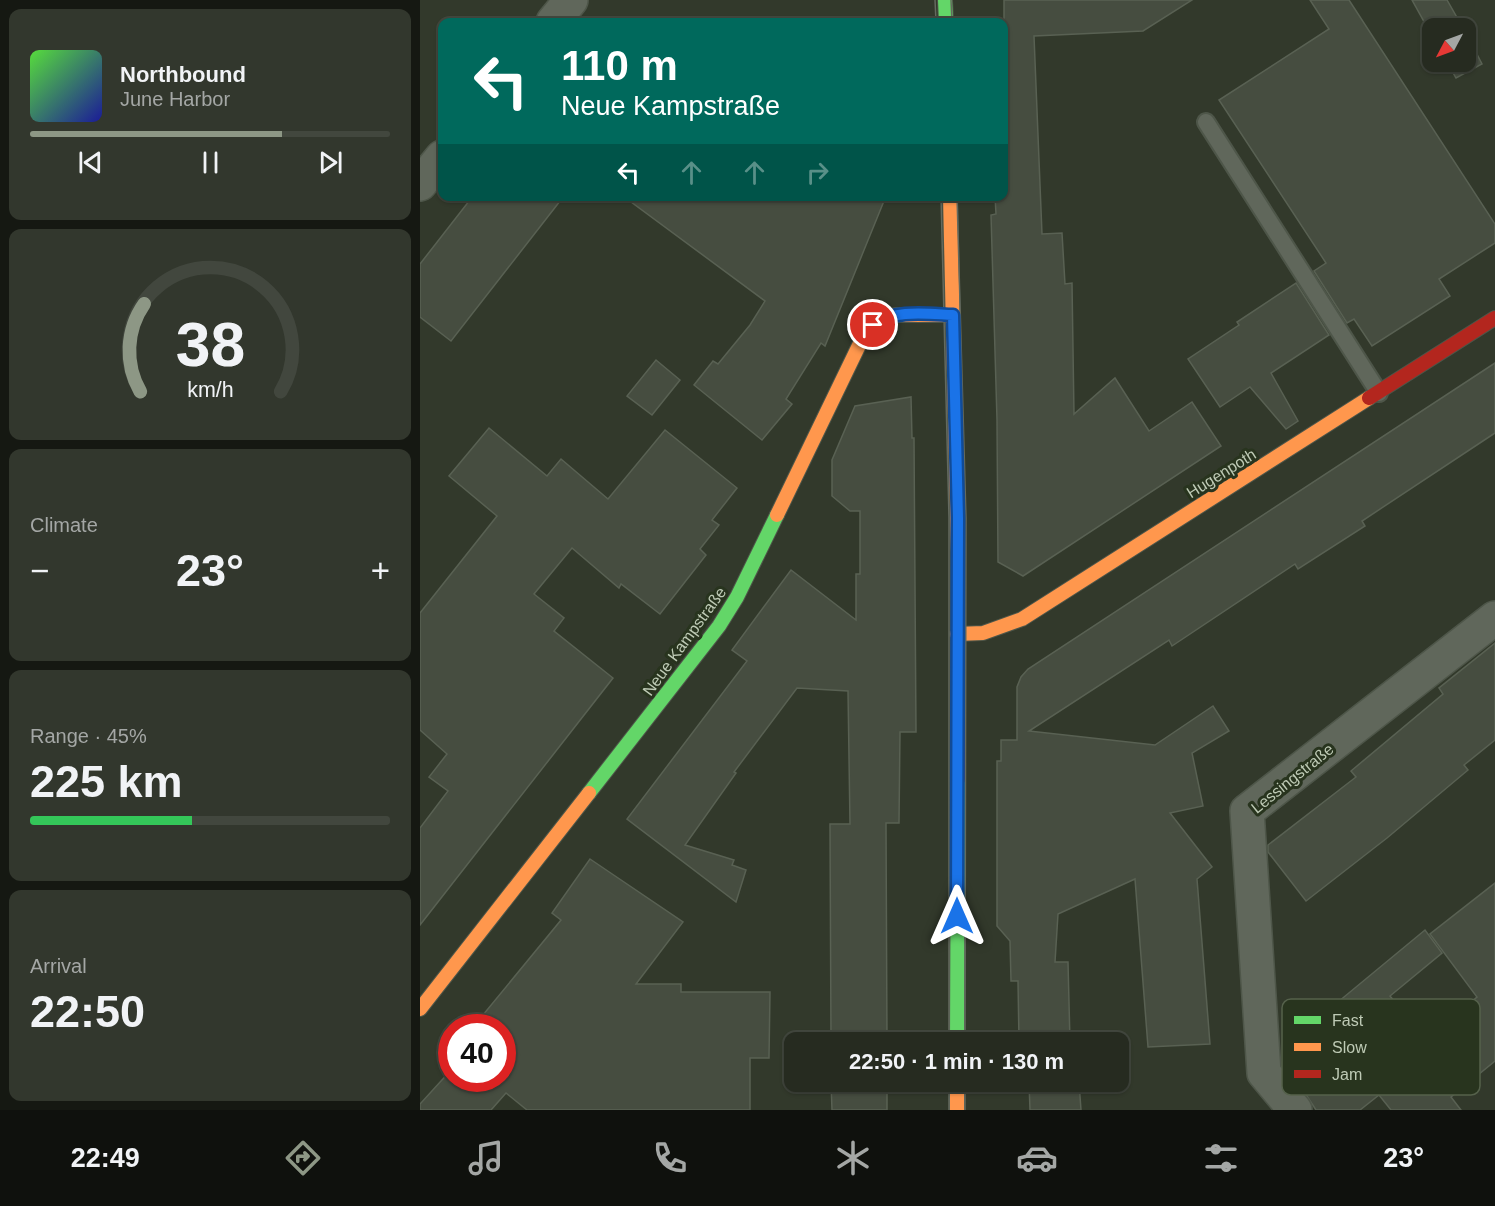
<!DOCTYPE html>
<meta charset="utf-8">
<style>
body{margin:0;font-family:Arial,sans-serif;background:#32372d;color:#f1f3f6;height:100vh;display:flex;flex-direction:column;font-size:22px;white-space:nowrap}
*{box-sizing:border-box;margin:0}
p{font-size:20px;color:#a4a7a5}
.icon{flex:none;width:33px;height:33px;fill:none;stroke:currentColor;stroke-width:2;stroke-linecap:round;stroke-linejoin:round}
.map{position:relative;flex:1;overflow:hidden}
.panel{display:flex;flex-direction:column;gap:9px;padding:9px;background:#151812;width:420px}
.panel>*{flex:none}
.top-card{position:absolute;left:18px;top:18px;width:570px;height:183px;border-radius:12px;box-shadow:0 2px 4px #0004,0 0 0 2px #42473e;background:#00695c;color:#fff;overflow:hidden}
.needle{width:39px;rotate:229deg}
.fabs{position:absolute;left:1002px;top:18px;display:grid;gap:12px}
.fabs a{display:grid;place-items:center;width:54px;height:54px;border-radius:12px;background:#262b20;box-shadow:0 2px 4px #0004,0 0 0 2px #42473e;font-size:30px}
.speed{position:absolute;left:18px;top:1014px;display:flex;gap:12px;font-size:30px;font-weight:700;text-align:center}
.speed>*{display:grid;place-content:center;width:78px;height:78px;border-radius:50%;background:#262b20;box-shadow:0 2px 4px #0004,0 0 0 2px #42473e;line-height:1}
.speed .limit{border:9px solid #d22;background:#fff;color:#111}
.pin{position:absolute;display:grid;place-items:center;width:51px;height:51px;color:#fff;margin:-26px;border:3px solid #fff;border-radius:50%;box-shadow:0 2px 6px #0007}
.me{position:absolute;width:66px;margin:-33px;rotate:0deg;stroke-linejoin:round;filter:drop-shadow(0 0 4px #0008)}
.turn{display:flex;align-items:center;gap:21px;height:126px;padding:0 24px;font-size:27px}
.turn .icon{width:78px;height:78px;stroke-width:2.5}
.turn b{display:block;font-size:42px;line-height:51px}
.lanes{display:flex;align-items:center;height:57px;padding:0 24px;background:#0003;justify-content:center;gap:30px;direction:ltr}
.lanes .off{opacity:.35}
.big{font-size:45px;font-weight:600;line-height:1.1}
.panel .card{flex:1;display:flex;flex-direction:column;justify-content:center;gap:9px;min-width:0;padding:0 21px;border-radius:12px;background:#32372d}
.panel .dial{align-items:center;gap:0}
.dial svg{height:156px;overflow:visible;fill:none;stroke:#42473e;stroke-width:7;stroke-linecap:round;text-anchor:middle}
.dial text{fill:#f1f3f6;stroke:none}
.song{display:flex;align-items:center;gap:18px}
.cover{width:72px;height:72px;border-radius:9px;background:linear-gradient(135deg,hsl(110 70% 55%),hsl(240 70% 35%))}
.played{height:6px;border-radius:3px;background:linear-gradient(90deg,#8d9785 70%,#42473e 70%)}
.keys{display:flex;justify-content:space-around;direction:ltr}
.heat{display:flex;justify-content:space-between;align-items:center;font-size:33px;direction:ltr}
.charge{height:9px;border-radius:4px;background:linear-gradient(90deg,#34c759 45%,#42473e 0)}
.trip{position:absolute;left:364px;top:1032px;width:345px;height:60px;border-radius:12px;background:#262b20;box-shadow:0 2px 4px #0004,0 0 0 2px #42473e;font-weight:600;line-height:60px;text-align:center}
.dock{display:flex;height:96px;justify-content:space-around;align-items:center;background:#0f110d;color:#a4a7a5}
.dock .icon{width:42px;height:42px}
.dock .current{color:#8d9785}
.dock b{font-size:27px;color:#f1f3f6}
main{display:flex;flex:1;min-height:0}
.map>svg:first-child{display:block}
.building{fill:#464d40;stroke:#596153;stroke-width:1.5}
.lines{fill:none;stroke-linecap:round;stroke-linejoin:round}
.lane-casing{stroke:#4e5649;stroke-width:20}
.street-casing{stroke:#4e5649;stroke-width:36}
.fast-casing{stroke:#4e5649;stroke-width:16}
.slow-casing{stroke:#4e5649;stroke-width:16}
.jam-casing{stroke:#4e5649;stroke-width:16}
.lane{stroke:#60675b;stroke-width:16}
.street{stroke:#60675b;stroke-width:33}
.fast{stroke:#63d668;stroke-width:14}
.slow{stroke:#ff974d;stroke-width:14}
.jam{stroke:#b3261e;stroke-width:14}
.tram{stroke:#646a5f;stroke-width:1.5}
.route-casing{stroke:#114b97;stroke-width:15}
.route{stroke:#1a73e8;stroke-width:10}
.labels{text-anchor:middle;stroke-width:6;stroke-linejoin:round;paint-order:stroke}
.street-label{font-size:16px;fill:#becab5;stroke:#28341e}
.key{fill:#28341e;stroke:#55614b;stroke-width:1.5}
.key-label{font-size:16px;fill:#becab5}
</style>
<main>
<section class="panel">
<div class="card">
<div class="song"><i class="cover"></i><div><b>Northbound</b><p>June Harbor</p></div></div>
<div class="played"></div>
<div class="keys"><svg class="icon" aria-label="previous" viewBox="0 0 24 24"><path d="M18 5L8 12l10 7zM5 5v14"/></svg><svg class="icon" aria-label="pause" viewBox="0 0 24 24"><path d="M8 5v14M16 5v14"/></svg><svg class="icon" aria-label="next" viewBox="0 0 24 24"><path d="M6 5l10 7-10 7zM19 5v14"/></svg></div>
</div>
<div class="card dial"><svg viewBox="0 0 100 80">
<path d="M14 69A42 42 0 1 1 86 69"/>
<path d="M14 69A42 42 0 0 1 16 24" stroke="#8d9785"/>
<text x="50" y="56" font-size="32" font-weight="700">38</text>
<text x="50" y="72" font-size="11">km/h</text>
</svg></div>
<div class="card"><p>Climate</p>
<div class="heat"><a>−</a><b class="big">23°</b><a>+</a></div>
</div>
<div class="card"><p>Range · 45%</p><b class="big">225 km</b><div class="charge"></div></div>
<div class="card"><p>Arrival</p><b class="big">22:50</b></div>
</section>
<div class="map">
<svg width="1075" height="1110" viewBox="0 0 1075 1110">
<rect width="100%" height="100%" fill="#32392b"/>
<!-- building -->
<g class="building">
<path d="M 584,0 L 772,0 L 723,31 L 614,36 L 622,234 L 642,233 L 645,284 L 652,283 L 654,414 L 695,378 L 729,431 L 772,402 L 801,446 L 603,576 L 578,562 L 577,420 L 571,215 L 576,214 L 575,196 L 584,196 Z"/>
<path d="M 890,0 L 929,0 L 1075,224 L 1075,243 L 1019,279 L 1030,296 L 952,346 L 934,319 L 927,323 L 894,271 L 906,263 L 799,100 L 909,29 Z"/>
<path d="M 992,0 L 1027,0 L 1043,28 L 1012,28 L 1012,36 Z"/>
<path d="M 1046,33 L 1062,64 L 1036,78 L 1027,62 L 1046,62 Z"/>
<path d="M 53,196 L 144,196 L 31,341 L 0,317 L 0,264 Z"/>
<path d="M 203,196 L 466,196 L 405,346 L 401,343 L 366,399 L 372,404 L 342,440 L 274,385 L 293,361 L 298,364 L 330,325 L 345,301 Z"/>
<path d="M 876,283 L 909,335 L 851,373 L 878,421 L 866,429 L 830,387 L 800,407 L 768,359 L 819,325 L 817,322 Z"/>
<path d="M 236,360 L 260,380 L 232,415 L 207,396 Z"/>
<path d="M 1075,363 L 1075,433 L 942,521 L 945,526 L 878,569 L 875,564 L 752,646 L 749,640 L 609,731 L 735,745 L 793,706 L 809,731 L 772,753 L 783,806 L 750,813 L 792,867 L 777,879 L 790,1044 L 728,1047 L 715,879 L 638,914 L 635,962 L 648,962 L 650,1042 L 599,1042 L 598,981 L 591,981 L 590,941 L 577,926 L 577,761 L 581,761 L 581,740 L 597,740 L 597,687 L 601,677 L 608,669 Z"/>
<path d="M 491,397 L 492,438 L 494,438 L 496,732 L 480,732 L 479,823 L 466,823 L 467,1042 L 411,1042 L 410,824 L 430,824 L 428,691 L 377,688 L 314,772 L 316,773 L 265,845 L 314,860 L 312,865 L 326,870 L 316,902 L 207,819 L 327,661 L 312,650 L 371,570 L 436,620 L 436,574 L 440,574 L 440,511 L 430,511 L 412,496 L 412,460 L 435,406 Z"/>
<path d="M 69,428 L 127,476 L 141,459 L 188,499 L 245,430 L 317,488 L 292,520 L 299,525 L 280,549 L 286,555 L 240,614 L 201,584 L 199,588 L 152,548 L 114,594 L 144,618 L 134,631 L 193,678 L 0,925 L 0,828 L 28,791 L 9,777 L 27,754 L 0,730 L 0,613 L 77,516 L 29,476 Z"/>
<path d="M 1075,643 L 1075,740 L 1044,765 L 1048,770 L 967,838 L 886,901 L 848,852 L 848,845 L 936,777 L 931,771 L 1023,694 L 1019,688 Z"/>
<path d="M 170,859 L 263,922 L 216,984 L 261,984 L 261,992 L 350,992 L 349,1058 L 330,1058 L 330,1110 L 107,1110 L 86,1093 L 71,1110 L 0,1110 L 0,1104 L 32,1069 L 32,1078 L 82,1078 L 82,1028 L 65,1028 L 58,1021 L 141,920 L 132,913 Z"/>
<path d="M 1075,883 L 1075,1061 L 1031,1097 L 1041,1110 L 971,1110 L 959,1095 L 940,1110 L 896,1110 L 883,1090 L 930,1052 L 901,1016 L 1005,930 L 1022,953 L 970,996 L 1005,1039 L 1057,997 L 1010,934 Z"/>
<path d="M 411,1082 L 467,1082 L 467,1110 L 412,1110 Z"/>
<path d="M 609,1082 L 659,1082 L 661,1110 L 610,1110 Z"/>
</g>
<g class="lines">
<!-- lane casing -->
<g class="lane-casing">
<path id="lane" d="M 786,122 L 959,393"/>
</g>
<!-- street casing -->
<g class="street-casing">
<g id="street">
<path d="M 133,22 L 151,0"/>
<path d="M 0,184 L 22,157"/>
<path d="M 875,1110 L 844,1073 L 827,811 L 1075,618"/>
</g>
</g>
<!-- fast casing -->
<g class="fast-casing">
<g id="fast">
<path d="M 525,0 L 526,22"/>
<path d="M 169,793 L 299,626 L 317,597 L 357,515"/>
<path d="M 537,1042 L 538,779"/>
</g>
</g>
<!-- slow casing -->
<g class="slow-casing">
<g id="slow">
<path d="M 530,196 L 538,553"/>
<path d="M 357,515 L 444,335 L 462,318 L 475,315 L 533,315"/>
<path d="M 537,634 L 563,633 L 602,619 L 949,398"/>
<path d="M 0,1009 L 169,793"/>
<path d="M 537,1082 L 537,1110"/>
</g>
</g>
<!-- jam casing -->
<g class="jam-casing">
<g id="jam">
<path d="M 949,398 L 1075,318"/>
<path d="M 538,779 L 538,553"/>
</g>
</g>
<!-- lane -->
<use href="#lane" class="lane"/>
<!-- street -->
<use href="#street" class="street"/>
<!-- fast -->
<use href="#fast" class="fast"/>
<!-- slow -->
<use href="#slow" class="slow"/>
<!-- jam -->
<use href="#jam" class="jam"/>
<!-- tram -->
<g class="tram">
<path d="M 515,0 L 516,22"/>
<path d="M 531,0 L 532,22"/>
<path d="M 521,196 L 529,518 L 529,1042"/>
<path d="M 537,196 L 546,518 L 545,1042"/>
<path d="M 529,1082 L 529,1110"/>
<path d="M 545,1110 L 545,1082"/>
</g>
</g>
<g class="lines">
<!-- route casing -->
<g class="route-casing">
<path id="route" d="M 453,325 C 474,309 508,314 533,315 L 538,518 L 537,916"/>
</g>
<!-- route -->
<use href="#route" class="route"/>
</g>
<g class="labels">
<!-- street labels -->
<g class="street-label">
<text transform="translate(801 473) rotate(-32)" y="6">Hugenpoth</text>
<text transform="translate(264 641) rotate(-54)" y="6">Neue Kampstraße</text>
<text transform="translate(872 778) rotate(-39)" y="6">Lessingstraße</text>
</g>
</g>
<!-- legend -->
<rect x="862" y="999" width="198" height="96" rx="9" class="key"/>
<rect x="874" y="1016" width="27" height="8" fill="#63d668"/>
<rect x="874" y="1043" width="27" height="8" fill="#ff974d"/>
<rect x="874" y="1070" width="27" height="8" fill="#b3261e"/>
<g class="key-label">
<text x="912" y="1026">Fast</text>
<text x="912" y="1053">Slow</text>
<text x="912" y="1080">Jam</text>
</g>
</svg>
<div class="fabs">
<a><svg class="needle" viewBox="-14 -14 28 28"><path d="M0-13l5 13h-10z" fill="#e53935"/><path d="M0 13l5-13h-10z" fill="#a4a7a5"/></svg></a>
</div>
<div class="speed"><div class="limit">40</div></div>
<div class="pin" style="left:453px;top:325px;background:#d93025"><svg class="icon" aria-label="arrive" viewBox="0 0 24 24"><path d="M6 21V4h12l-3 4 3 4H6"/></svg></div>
<svg class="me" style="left:537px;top:916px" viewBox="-20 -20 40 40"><path d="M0-17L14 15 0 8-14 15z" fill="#1a73e8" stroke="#fff" stroke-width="4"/></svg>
<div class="trip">22:50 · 1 min · 130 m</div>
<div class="top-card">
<div class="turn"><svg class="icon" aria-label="left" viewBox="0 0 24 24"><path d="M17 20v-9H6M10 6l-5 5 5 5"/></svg><div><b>110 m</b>Neue Kampstraße</div></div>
<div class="lanes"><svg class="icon" aria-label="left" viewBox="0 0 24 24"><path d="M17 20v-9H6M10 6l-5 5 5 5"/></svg><svg class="icon off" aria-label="ahead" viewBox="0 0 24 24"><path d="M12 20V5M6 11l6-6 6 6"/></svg><svg class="icon off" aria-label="ahead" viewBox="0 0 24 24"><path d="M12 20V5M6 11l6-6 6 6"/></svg><svg class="icon off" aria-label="right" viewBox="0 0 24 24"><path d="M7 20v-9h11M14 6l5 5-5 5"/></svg></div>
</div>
</div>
</main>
<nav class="dock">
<b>22:49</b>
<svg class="icon current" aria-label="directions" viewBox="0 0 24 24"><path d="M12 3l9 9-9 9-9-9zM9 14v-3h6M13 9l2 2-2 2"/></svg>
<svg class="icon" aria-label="music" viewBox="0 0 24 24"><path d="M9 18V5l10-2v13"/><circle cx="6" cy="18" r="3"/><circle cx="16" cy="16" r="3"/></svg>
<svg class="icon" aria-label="phone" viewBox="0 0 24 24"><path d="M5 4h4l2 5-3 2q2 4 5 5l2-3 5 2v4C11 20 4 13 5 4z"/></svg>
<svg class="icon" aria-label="climate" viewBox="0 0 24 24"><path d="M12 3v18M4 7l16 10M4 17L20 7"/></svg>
<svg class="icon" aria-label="car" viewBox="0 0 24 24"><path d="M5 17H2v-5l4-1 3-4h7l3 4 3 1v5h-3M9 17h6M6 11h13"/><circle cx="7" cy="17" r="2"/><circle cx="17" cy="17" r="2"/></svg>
<svg class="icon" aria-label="filters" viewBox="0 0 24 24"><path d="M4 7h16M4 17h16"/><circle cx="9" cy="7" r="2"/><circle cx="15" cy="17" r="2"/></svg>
<b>23°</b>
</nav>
